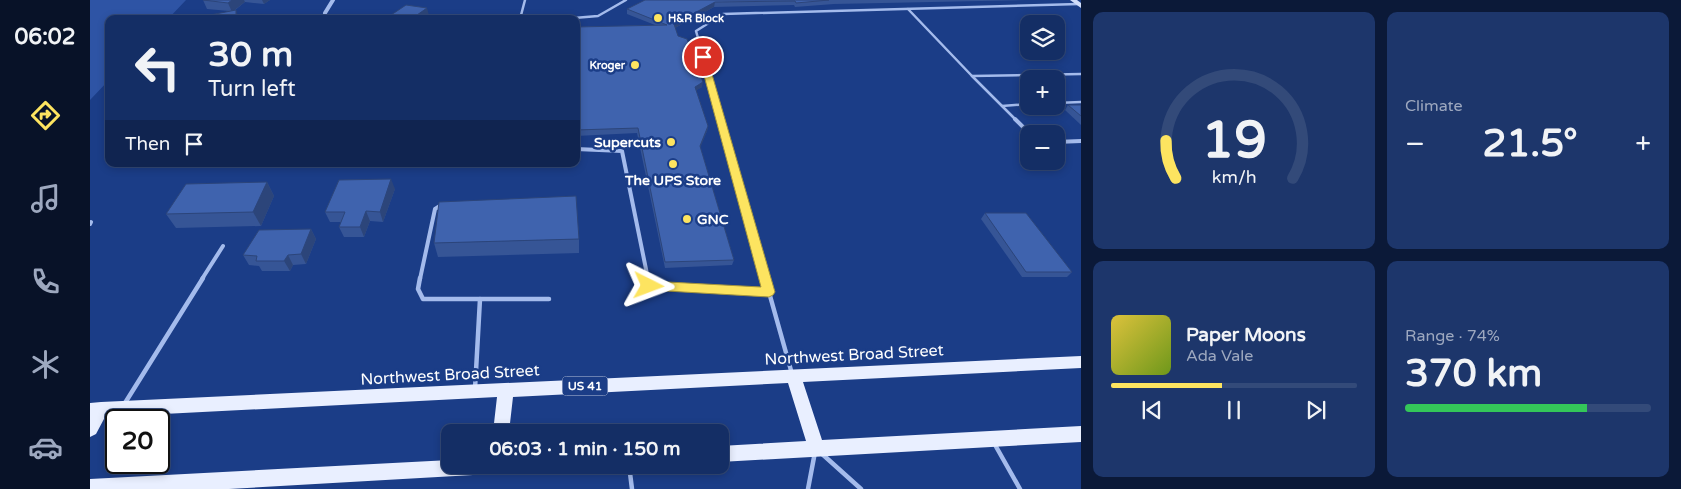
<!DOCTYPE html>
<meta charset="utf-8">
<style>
body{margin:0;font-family:"Varela Round",sans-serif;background:#1d366b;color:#f1f3f6;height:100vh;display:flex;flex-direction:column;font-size:19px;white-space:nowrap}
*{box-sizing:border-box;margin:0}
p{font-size:16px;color:#9da8bf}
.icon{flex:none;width:28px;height:28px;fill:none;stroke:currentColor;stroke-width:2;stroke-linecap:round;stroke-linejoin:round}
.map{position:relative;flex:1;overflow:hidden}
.sheet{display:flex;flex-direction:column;gap:12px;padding:12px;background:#0b1938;width:600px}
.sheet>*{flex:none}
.hud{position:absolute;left:15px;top:15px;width:475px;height:152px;border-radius:10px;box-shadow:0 2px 8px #0003,0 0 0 1px #334a79;background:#142e65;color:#f1f3f6;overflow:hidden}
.buttons{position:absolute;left:930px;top:15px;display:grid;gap:10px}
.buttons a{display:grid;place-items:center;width:45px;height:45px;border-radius:10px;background:#142e65;box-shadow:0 2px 8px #0003,0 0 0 1px #334a79;font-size:25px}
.speed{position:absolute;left:15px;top:409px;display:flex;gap:10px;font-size:25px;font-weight:700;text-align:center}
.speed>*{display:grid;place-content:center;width:65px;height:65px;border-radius:50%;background:#142e65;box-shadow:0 2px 8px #0003,0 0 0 1px #334a79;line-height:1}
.speed .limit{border:2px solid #111;border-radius:8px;background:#fff;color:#111}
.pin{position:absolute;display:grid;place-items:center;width:42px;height:42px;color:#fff;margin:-21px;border:2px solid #fff;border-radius:50%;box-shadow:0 1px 5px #0007}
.me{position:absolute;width:55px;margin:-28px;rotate:93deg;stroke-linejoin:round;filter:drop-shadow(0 0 4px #0008)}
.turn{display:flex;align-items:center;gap:18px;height:105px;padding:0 20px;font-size:22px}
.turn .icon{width:65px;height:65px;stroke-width:2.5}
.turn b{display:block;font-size:35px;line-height:42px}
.then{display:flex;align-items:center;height:48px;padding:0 20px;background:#0003;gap:10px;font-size:19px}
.big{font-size:38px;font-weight:700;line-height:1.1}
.sheet .widget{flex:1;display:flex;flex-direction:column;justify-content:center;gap:8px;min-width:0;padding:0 18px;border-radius:10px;background:#1d366b}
.sheet .dial{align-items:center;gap:0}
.dial svg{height:130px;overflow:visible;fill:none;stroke:#334a79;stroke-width:7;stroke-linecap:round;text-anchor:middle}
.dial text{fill:#f1f3f6;stroke:none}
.song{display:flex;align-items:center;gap:15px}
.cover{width:60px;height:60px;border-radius:8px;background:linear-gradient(135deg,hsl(50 70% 55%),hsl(80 70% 35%))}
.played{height:5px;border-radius:2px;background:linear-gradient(90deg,#fde460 45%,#334a79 45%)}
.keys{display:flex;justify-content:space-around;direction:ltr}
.heat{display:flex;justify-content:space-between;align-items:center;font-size:28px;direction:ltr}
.charge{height:8px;border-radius:4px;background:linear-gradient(90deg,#34c759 74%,#334a79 0)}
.sheet .tiles{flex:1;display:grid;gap:12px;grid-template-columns:repeat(2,1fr)}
.trip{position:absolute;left:351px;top:424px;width:288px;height:50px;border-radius:10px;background:#142e65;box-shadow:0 2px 8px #0003,0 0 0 1px #334a79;font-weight:700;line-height:50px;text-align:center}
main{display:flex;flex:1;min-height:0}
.tabs{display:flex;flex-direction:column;width:90px;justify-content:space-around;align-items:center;background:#081228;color:#9da8bf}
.tabs .icon{width:35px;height:35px}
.tabs .on{color:#fde460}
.tabs b{font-size:22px;color:#f1f3f6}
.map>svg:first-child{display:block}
.green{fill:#2e54a5}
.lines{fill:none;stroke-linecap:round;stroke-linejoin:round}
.lane-far2{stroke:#a4bbec;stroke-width:2.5}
.lane-far1{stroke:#a4bbec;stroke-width:4}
.lane{stroke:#a4bbec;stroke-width:4.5}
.street{stroke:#a4bbec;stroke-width:4}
.secondary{fill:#d0dcf9;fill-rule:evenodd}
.primary{fill:#e9efff;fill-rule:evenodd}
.wall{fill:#365596}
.shaded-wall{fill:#2c457a}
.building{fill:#3f63ae;stroke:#2c457a}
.route{fill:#fde460;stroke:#a4943e}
.poi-dot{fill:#fde460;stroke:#1b3d87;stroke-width:2}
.labels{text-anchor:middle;stroke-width:5;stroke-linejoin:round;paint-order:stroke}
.far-poi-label{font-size:11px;font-weight:bold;fill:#fff;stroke:#1b3d87;text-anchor:start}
.shield{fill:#1b3d87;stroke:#bbc5db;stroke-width:1}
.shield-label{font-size:12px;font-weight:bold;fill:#fff}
.poi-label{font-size:14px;font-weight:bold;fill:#fff;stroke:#1b3d87;text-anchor:end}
.near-street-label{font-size:16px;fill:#fff;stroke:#1b3d87}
</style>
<main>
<nav class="tabs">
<b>06:02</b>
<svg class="icon on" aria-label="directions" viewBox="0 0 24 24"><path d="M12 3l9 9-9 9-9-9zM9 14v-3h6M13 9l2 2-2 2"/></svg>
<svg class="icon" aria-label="music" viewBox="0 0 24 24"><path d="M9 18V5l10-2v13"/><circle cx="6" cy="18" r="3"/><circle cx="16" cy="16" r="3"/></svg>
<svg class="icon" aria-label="phone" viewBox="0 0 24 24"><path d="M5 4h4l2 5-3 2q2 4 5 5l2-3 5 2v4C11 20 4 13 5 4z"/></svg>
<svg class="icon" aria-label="climate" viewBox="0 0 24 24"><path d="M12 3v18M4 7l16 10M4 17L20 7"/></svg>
<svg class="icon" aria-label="car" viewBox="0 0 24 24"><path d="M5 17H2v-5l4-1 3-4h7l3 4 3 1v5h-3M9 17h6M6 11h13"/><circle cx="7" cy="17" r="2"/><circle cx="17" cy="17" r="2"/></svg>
</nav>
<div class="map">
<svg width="991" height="489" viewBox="0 0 991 489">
<rect width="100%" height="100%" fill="#1b3d87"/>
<!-- green -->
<path class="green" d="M 0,0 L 96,0 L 78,19 L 19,19 L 19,80 L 0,100 Z"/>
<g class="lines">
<!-- lane-far2 -->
<g class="lane-far2">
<path d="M 818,9 L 882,76"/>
<path d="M 430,19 L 435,0"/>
<path d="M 472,19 L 508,16 L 536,0"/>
<path d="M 966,103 L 991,102"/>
<path d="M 912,106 L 939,104"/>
<path d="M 631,120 L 606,31 L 633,14 L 989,4"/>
<path d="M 926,120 L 882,76 L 991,74"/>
</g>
<!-- lane-far1 -->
<g class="lane-far1">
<path d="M 631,119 L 675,279"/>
<path d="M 925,119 L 940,134"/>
<path d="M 966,142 L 991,141"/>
<path d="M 486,149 L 532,151 L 558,279"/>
<path d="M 0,224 L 1,222"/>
<path d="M 112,279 L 133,246"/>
<path d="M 330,279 L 345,209 L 353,204"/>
</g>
<!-- lane -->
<g class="lane">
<path d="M 330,278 L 328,289 L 333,299 L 459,299"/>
<path d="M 557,278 L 559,286 L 679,292"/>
<path d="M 675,278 L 702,374"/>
<path d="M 385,389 L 390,299"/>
<path d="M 35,403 L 113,278"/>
<path d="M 904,443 L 930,489"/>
<path d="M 731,453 L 771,489"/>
<path d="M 539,465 L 542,489"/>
<path d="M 718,489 L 725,452"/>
</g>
<!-- street -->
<path class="street" d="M 235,13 L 243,0"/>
<!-- secondary -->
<path class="secondary" d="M 980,0 L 987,0 L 991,3 L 991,8 Z"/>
<!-- primary -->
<g class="primary">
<path d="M 991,356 L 991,368 L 713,382 L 732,440 L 991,426 L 991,442 L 630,462 L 630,446 L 716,441 L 698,383 L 423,397 L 419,432 L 403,432 L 407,397 L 15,417 L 6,434 L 0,437 L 0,403 L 11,402 Z"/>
<path d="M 360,460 L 360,465 L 426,465 L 424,471 L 418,473 L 139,489 L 0,489 L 0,479 Z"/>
</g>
</g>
<!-- wall -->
<g class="wall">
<path d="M 113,0 L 180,0 L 174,4 L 155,2 L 144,11 L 139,11 L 117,9 Z"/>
<path d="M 555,0 L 936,0 L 744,4 L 705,7 L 704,5 L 624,7 L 585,28 L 588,36 L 612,87 L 606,90 L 618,126 L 617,131 L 610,147 L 644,260 L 642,265 L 575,268 L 547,133 L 486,136 L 486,27 L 565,25 L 537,14 L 537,9 Z"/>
<path d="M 978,105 L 991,105 L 991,125 L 975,110 Z"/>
<path d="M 177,182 L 184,196 L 171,226 L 86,228 L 76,214 Z"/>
<path d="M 305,189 L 293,222 L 280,221 L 274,237 L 254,237 L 249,227 L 251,222 L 240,222 L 235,212 Z"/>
<path d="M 895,213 L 982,272 L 977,277 L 932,277 L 891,219 Z"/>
<path d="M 221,229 L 226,239 L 216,264 L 203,265 L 200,271 L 172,271 L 169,266 L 159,265 L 153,255 Z"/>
<path d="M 489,239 L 489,253 L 348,257 L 344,243 Z"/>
</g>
<!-- shaded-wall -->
<g class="shaded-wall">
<path d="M 142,0 L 154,0 L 155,2 L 142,12 L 138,3 Z"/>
<path d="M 172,0 L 180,0 L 174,4 Z"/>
<path d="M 625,2 L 624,7 L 583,29 L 584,24 Z"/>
<path d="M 337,8 L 340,19 L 328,19 L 327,15 Z"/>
<path d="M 146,10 L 149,19 L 146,19 Z"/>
<path d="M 613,82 L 612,87 L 604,92 L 605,87 Z"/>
<path d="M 618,126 L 617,131 L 609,151 L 610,146 Z"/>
<path d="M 301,179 L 305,189 L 293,222 L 290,212 Z"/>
<path d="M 177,182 L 184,196 L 171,226 L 163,212 Z"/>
<path d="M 276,211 L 280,221 L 274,237 L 270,227 Z"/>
<path d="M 221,229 L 226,239 L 216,264 L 211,254 Z"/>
<path d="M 198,255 L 203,265 L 200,271 L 194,261 Z"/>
</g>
<!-- building -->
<g class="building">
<path d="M 113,0 L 142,0 L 138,3 Z"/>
<path d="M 555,0 L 739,0 L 706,3 L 705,1 L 625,2 L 584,24 L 588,36 L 597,39 L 613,82 L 605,87 L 618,126 L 610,146 L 644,260 L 575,262 L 548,128 L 486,130 L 486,27 L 577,25 L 537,9 Z"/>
<path d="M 316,5 L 337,8 L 327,15 L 338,17 L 335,19 L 295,19 Z"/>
<path d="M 146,10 L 146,19 L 120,19 L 120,15 Z"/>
<path d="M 978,105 L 991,105 L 991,116 Z"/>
<path d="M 301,179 L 290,212 L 276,211 L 270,227 L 249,227 L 255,212 L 235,212 L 249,180 Z"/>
<path d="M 177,182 L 163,212 L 76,214 L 96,184 Z"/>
<path d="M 486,196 L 489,239 L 344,243 L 349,202 Z"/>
<path d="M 895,213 L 936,213 L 982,272 L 936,272 Z"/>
<path d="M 221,229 L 211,254 L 198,255 L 194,261 L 166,261 L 167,256 L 153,255 L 169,230 Z"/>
</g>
<!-- route -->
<path class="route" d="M 610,55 L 617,57 L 685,292 L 683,295 L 679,297 L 559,290 L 555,289 L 553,286 L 555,282 L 559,281 L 671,287 L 609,57 Z"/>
<!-- markers -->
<g class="poi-dot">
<circle cx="568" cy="18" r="5"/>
<circle cx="545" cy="65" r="5"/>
<circle cx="581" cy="142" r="5"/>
<circle cx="583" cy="164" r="5"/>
<circle cx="597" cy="219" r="5"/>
</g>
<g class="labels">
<!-- far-poi labels -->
<g class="far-poi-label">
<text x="578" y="22">H&amp;R Block</text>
<text x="535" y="69" text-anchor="end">Kroger</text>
</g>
<!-- shield labels -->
<rect class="shield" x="472.5" y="376.5" width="45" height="19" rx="4"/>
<g class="shield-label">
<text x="495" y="390">US 41</text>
</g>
<!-- poi labels -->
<g class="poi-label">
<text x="571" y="147">Supercuts</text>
<text x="583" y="185" text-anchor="middle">The UPS Store</text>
<text x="607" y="224" text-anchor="start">GNC</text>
</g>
<!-- near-street labels -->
<g class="near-street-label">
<text transform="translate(764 354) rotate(-3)" y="6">Northwest Broad Street</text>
<text transform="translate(360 374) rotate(-3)" y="6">Northwest Broad Street</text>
</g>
</g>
</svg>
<div class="buttons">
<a><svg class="icon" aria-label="layers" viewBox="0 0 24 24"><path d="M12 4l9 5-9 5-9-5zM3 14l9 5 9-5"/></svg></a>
<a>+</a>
<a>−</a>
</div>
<div class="speed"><div class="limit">20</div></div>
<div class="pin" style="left:613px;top:57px;background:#d93025"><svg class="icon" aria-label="arrive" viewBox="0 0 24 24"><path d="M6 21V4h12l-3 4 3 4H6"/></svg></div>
<svg class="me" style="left:559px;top:286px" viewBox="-20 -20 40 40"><path d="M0-17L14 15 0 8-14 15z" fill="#fde460" stroke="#fff" stroke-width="4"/></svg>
<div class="trip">06:03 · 1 min · 150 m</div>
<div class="hud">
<div class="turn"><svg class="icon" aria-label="left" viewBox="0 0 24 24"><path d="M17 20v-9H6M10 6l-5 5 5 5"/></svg><div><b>30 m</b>Turn left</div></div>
<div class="then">Then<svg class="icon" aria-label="arrive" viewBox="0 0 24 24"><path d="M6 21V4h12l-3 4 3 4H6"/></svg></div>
</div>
</div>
<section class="sheet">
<div class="tiles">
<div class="widget dial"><svg viewBox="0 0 100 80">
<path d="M14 69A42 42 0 1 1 86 69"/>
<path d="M14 69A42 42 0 0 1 8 46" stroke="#fde460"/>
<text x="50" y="56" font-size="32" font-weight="700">19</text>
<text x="50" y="72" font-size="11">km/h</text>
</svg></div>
<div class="widget"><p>Climate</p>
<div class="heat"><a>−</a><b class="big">21.5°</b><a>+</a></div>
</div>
<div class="widget">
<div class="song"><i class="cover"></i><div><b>Paper Moons</b><p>Ada Vale</p></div></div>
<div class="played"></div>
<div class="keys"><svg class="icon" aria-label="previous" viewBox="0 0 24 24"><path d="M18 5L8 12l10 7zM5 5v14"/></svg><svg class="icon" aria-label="pause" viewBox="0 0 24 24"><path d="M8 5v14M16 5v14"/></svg><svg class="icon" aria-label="next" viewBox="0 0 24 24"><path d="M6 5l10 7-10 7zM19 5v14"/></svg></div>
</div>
<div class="widget"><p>Range · 74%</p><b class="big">370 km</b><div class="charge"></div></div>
</div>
</section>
</main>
